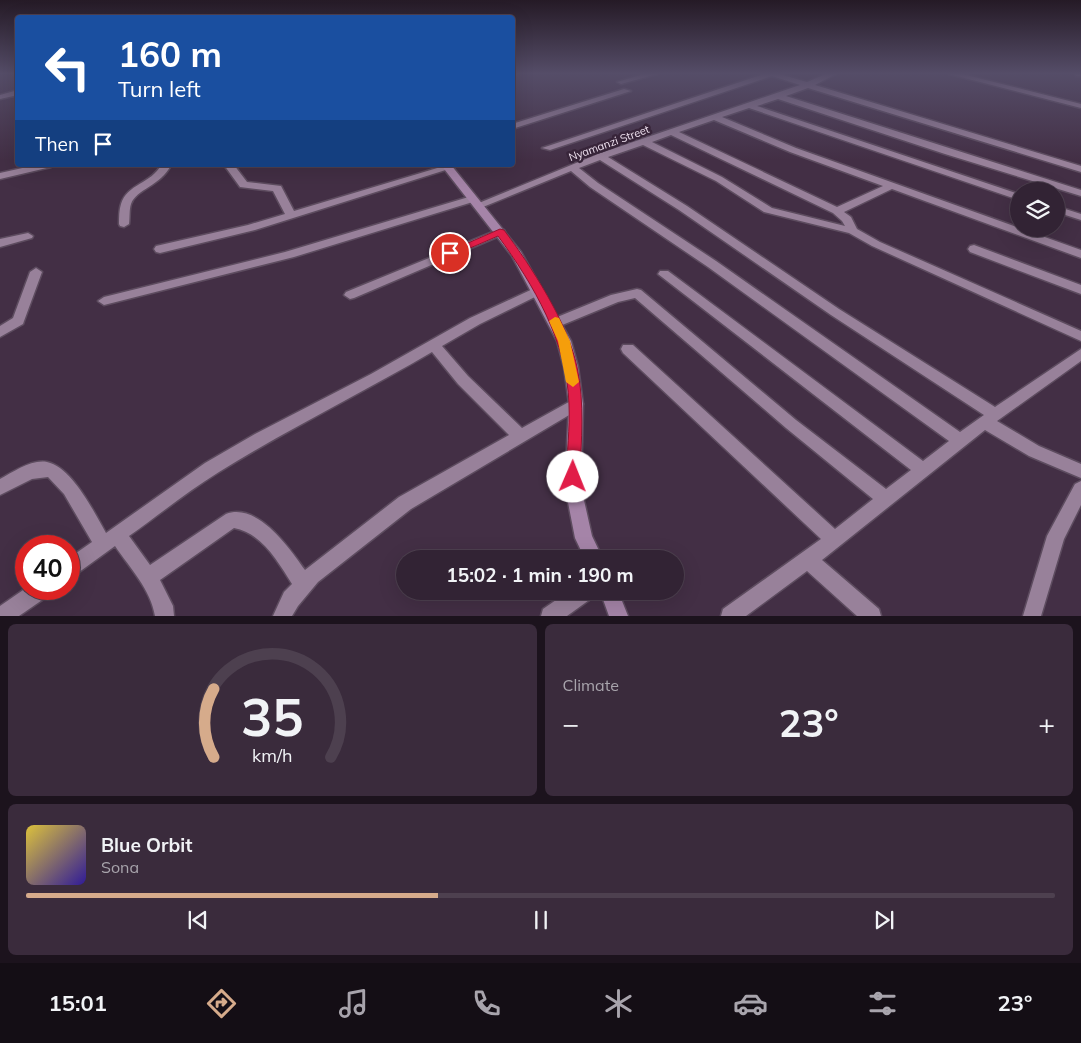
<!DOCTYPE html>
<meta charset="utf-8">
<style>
body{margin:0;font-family:Mulish,sans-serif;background:#3a2b3c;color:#f1f3f6;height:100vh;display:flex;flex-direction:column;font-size:19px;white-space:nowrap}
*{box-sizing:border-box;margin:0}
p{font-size:16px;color:#a8a4ac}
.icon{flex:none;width:28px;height:28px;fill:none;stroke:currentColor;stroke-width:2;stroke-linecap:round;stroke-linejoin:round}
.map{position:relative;height:616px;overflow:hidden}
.details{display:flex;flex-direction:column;gap:8px;padding:8px;background:#1c131d;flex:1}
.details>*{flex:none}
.hud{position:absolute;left:15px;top:15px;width:500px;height:152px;border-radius:5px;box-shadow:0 5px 20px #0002,0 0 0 1px #4d404f;background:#1a4fa0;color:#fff;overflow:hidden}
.buttons{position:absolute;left:1010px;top:182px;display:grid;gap:10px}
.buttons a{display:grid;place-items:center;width:55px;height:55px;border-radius:50%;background:#322334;box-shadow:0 5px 20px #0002,0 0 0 1px #4d404f;font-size:25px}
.speed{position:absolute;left:15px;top:535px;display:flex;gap:10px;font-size:25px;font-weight:700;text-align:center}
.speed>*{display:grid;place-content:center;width:65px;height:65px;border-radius:50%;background:#322334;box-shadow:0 5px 20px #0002,0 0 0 1px #4d404f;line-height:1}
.speed .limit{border:8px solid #d22;background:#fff;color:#111}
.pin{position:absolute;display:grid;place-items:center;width:42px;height:42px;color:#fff;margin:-21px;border:2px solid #fff;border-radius:50%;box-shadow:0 1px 5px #0007}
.me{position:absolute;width:55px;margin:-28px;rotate:1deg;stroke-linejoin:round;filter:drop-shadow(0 0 4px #0008)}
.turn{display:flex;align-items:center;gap:18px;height:105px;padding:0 20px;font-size:22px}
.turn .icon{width:65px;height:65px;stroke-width:2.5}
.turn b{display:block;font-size:35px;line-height:42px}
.then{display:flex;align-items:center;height:48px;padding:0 20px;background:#0003;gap:10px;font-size:19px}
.big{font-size:38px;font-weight:700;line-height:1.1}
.details .widget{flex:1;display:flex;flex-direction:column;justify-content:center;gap:8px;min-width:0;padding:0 18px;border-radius:8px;background:#3a2b3c}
.details .dial{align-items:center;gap:0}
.dial svg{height:130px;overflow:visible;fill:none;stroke:#4d404f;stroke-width:7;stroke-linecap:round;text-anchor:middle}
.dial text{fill:#f1f3f6;stroke:none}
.song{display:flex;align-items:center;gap:15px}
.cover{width:60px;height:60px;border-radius:8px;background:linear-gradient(135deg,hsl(50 70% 55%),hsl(250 70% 35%))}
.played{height:5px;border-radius:2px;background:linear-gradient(90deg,#d6ab8b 40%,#4d404f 40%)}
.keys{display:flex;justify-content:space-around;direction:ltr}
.heat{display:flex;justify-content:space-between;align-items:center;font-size:28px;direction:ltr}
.details .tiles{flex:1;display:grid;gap:8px;grid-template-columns:1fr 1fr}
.widget:last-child{grid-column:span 2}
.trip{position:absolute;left:396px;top:550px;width:288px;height:50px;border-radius:25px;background:#322334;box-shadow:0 5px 20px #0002,0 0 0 1px #4d404f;font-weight:700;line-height:50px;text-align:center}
.dock{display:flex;height:80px;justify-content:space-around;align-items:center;background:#140e15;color:#a8a4ac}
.dock .icon{width:35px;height:35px}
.dock .selected{color:#d6ab8b}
.dock b{font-size:22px;color:#f1f3f6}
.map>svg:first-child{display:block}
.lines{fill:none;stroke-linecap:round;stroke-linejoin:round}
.street-casing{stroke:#5d4c5f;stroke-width:3}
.secondary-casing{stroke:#5d4c5f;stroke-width:3}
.street{fill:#98819a;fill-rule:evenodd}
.secondary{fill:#a584a8;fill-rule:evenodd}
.route{fill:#e11d48;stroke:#92132f}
.slow{fill:#f59e0b}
.labels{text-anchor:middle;stroke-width:5;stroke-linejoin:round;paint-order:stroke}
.far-street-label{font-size:11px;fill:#f1e4f2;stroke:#38253a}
</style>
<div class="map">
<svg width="1081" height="616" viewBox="0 0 1081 616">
<rect width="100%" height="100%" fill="#432f45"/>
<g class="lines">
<!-- street casing -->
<g class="street-casing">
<g id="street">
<path d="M 512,74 L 517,74 L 512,76 Z"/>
<path d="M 644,74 L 657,74 L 621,84 L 617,82 Z"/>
<path d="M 764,74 L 779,74 L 807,82 L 826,74 L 836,74 L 815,85 L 1081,166 L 1081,172 L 808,88 L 786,96 L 1081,190 L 1081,196 L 945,154 L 778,99 L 757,106 L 1019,194 L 1019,200 L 749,108 L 722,117 L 796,148 L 1081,250 L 1081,258 L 892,189 L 844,212 L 851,217 L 857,229 L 880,242 L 1081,331 L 1081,341 L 872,246 L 849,233 L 764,212 L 716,181 L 643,145 L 608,157 L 687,206 L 839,309 L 995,407 L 1081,349 L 1081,361 L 997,421 L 1039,446 L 1081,464 L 1081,478 L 1029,456 L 985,430 L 822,560 L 879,609 L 881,616 L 857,616 L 807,571 L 746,616 L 721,616 L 723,609 L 821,539 L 623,353 L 621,349 L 623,345 L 633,345 L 835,529 L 873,499 L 786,428 L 635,298 L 618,302 L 555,328 L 549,323 L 550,320 L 611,295 L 637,289 L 641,290 L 796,420 L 886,489 L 911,470 L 658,274 L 660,271 L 668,271 L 923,461 L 949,441 L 708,267 L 590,187 L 571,171 L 483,207 L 479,208 L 474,205 L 598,154 L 800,85 L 772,76 L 550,150 L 542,148 ZM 714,120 L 790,152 L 883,186 L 837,207 L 679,132 ZM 671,135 L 833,213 L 842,221 L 845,226 L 772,208 L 722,177 L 652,142 ZM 600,160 L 679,210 L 831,315 L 984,415 L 960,432 L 716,261 L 598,183 L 579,168 Z"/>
<path d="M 949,74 L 962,74 L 1081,104 L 1081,108 Z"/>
<path d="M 1075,74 L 1081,74 L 1081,76 L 1076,76 Z"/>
<path d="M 624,89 L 631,91 L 512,129 L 512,124 Z"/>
<path d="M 18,90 L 18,95 L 0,99 L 0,95 Z"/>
<path d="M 36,165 L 53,165 L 51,167 L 0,179 L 0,173 Z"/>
<path d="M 161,165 L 171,165 C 161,186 136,189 131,204 C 129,210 130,217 129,224 L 124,227 L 120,226 L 119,224 C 119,217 119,210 121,204 C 127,184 152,183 161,165 Z"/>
<path d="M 224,165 L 234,165 L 247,182 L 281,186 L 294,211 L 444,166 L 450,166 L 452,168 L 255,230 L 160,253 L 156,252 L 154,249 L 156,246 L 248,225 L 285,214 L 273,191 L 240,187 Z"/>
<path d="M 472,196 L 476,197 L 476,201 L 294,257 L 104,305 L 98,301 L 104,297 L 285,252 Z"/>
<path d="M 1056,206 L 1081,214 L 1081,220 L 1056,212 Z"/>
<path d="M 500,229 L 504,230 L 505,232 L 504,234 L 354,298 L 350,299 L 344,295 L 346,292 Z"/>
<path d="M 28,233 L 33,236 L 32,238 L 0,247 L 0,239 Z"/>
<path d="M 974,245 L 1081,285 L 1081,294 L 970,252 L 968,249 L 970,246 Z"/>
<path d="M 36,268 L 42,272 L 24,321 L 23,324 L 0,337 L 0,326 L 13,318 L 30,272 Z"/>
<path d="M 537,287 L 541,288 L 543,291 L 541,294 L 480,324 L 442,346 L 468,376 L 522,428 L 576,398 L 581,400 L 583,404 L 581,408 L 411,509 L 318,582 L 298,606 L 292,616 L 273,616 L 284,592 L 292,584 C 278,562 262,533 234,528 L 160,580 L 173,606 L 174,616 L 155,616 C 151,590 130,568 115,546 L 75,575 L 69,578 L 69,558 L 92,542 L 64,494 L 48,477 L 32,479 L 0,495 L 0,479 C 13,472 32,459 47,462 C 72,467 94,512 106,533 L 205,463 L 255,434 L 371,374 L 470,318 ZM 432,352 L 458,384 L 509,435 L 399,497 L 305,570 C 290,549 258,502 226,514 L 150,565 L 129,536 C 159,515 188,491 219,472 C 288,429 362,393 432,352 Z"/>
<path d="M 1081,481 L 1081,505 L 1064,539 L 1041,616 L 1023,616 L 1047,536 L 1075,484 Z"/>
<path d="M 26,588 L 50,589 L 48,596 L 19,616 L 0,616 L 0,606 Z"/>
<path d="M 569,591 L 594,591 L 592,598 L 567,616 L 541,616 L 543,609 Z"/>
</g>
</g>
<!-- secondary casing -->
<g class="secondary-casing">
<g id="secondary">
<path d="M 441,165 L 451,165 L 521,252 L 571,341 L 578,367 L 583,404 L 581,487 L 592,536 L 603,559 L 585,559 L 575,538 L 565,487 L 569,404 L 564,367 L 557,341 L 512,256 Z"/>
<path d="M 600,591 L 618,591 L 628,616 L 609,616 Z"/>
</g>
</g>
<!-- street -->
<use href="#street" class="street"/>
<!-- secondary -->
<use href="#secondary" class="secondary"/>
</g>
<!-- sky -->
<linearGradient id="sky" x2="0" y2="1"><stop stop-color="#251a26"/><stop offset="0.46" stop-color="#554d68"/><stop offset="1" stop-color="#554d68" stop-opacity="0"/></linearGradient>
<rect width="1081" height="160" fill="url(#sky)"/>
<!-- route -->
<path class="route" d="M 500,229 L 504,230 C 531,266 568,323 577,367 C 585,403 581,441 580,477 L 578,482 L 573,484 L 568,482 L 566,477 C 567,453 570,428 569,404 C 567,342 534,285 498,236 L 454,255 L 450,256 L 445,253 Z"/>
<!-- slow -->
<path class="slow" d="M 555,317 L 559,318 L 570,341 L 579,382 L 573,387 L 566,382 L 558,341 L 549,321 Z"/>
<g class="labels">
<!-- far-street labels -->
<g class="far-street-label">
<text transform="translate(609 143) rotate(-20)" y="4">Nyamanzi Street</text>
</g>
</g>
</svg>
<div class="buttons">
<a><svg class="icon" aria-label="layers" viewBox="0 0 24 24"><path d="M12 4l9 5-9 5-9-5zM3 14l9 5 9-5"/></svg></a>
</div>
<div class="speed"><div class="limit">40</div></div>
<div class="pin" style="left:450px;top:253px;background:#d93025"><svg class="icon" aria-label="arrive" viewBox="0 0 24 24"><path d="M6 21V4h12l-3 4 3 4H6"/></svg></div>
<svg class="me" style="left:573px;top:477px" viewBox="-20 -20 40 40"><circle r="19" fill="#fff"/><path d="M0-13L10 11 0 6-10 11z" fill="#e11d48"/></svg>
<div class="trip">15:02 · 1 min · 190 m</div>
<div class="hud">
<div class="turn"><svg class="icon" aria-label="left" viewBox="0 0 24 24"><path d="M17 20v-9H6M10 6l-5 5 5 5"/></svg><div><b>160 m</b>Turn left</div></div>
<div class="then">Then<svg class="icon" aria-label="arrive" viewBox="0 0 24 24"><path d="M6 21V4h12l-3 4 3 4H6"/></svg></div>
</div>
</div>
<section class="details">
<div class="tiles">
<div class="widget dial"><svg viewBox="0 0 100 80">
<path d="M14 69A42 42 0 1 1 86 69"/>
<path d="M14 69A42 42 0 0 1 14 27" stroke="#d6ab8b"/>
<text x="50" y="56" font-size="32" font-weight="700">35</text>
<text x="50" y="72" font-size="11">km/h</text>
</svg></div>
<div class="widget"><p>Climate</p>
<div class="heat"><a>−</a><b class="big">23°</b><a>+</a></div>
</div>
<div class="widget">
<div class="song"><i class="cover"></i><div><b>Blue Orbit</b><p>Sona</p></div></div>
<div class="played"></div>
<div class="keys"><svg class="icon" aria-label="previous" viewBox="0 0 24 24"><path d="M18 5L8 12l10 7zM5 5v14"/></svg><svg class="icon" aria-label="pause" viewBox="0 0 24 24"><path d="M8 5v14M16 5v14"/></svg><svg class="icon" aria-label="next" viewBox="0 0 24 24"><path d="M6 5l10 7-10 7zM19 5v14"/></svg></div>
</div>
</div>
</section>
<nav class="dock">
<b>15:01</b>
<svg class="icon selected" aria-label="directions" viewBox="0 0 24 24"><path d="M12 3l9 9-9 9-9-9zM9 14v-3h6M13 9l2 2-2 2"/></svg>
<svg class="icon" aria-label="music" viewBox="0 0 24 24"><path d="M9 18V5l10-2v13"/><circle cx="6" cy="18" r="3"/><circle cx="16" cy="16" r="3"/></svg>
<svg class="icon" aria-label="phone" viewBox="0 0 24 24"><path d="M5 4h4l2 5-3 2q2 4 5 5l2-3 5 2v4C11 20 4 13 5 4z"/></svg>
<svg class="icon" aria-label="climate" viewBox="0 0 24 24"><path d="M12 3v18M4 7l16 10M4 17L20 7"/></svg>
<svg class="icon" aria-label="car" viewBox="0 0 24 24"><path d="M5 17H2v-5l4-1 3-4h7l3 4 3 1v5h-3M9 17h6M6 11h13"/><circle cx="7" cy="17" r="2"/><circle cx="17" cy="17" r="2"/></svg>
<svg class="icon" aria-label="filters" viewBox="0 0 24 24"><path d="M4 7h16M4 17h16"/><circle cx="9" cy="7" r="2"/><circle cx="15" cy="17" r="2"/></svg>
<b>23°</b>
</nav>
